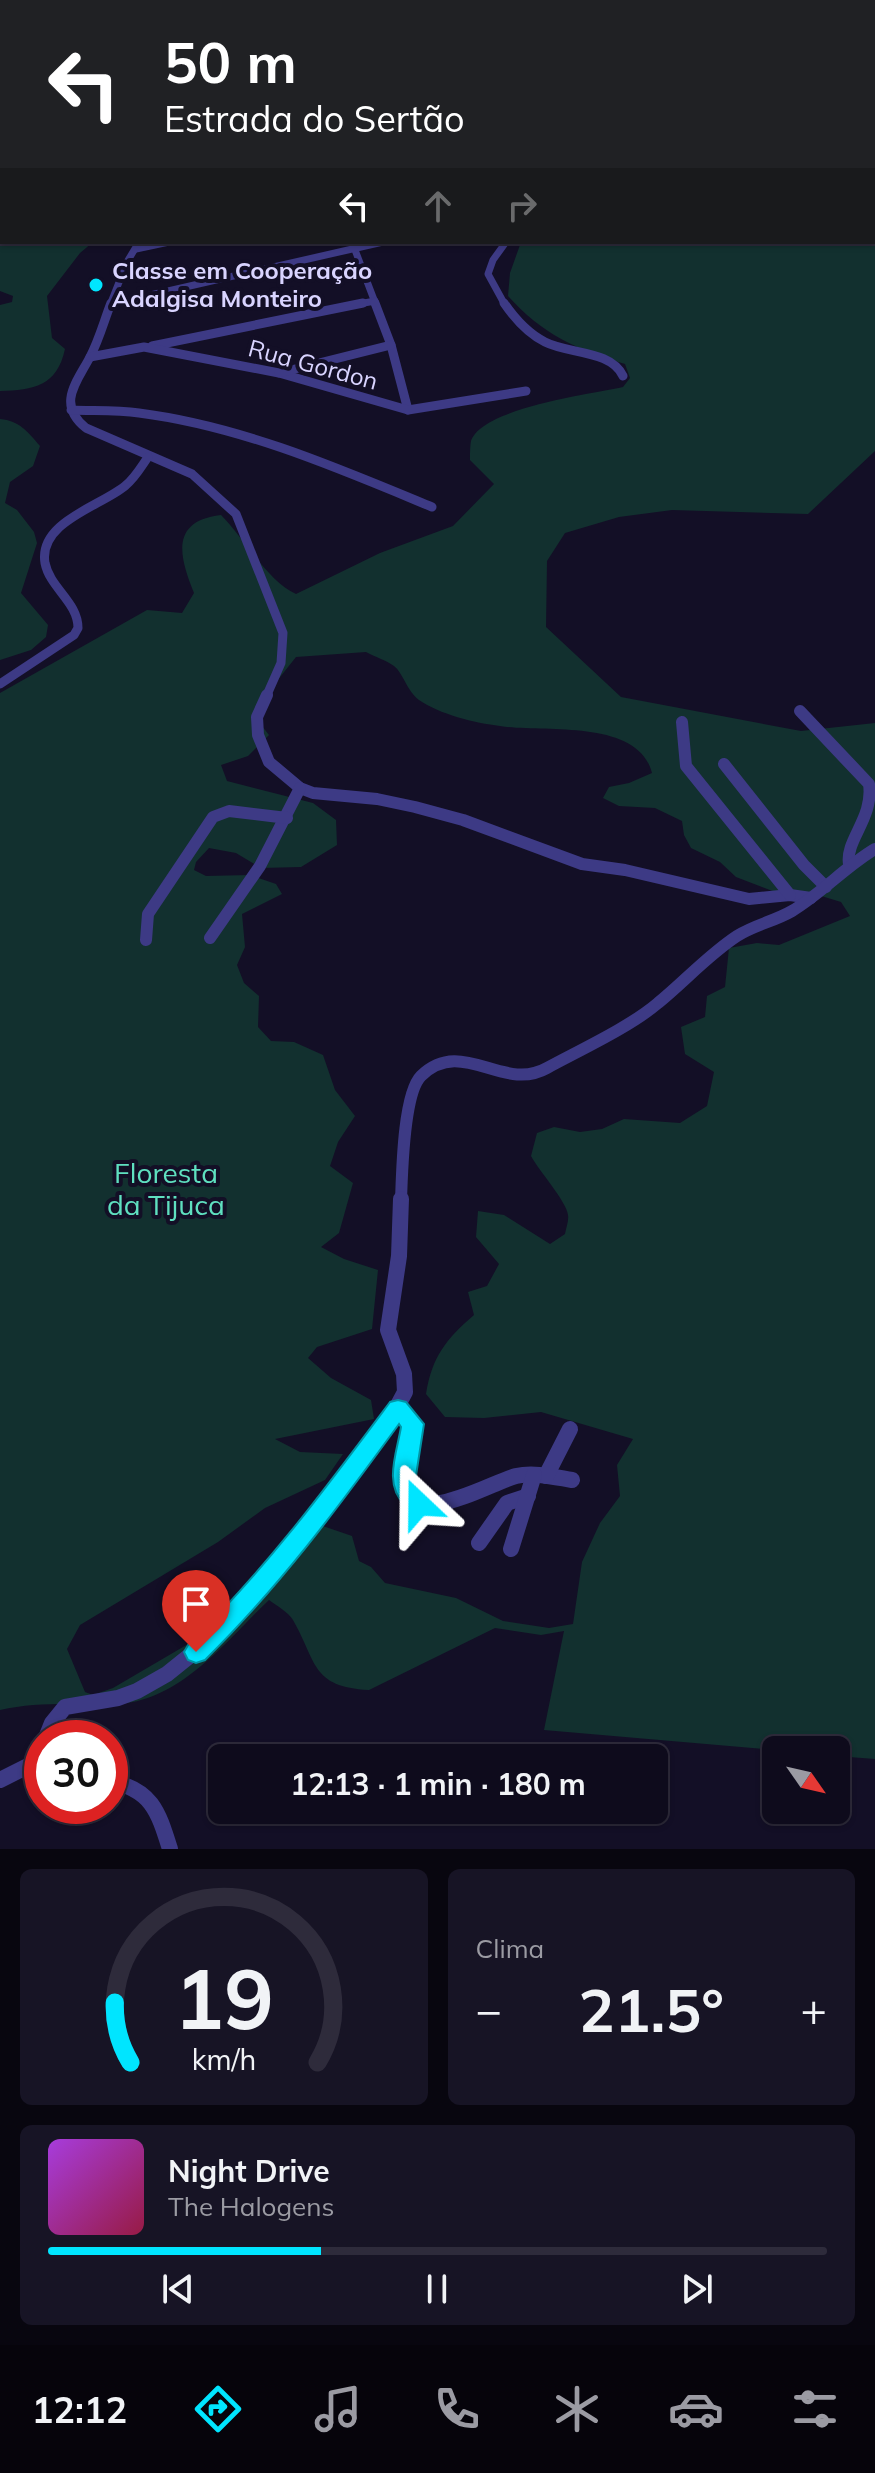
<!DOCTYPE html>
<html lang="pt">
<meta charset="utf-8">
<style>
body{margin:0;font-family:Mulish,sans-serif;background:#171425;color:#f1f3f6;height:100vh;display:flex;flex-direction:column;font-size:30px;white-space:nowrap}
*{box-sizing:border-box;margin:0}
p{font-size:26px;color:#9b9ba3}
.icon{flex:none;width:44px;height:44px;fill:none;stroke:currentColor;stroke-width:2;stroke-linecap:round;stroke-linejoin:round}
.map{position:relative;height:1849px;overflow:hidden}
.drawer{display:flex;flex-direction:column;gap:20px;padding:20px;background:#08060f;flex:1}
.drawer>*{flex:none}
.guide{position:absolute;left:0px;top:0px;width:876px;height:244px;box-shadow:0 2px 6px #0004,0 0 0 2px #2e2b3b;background:#202124;color:#fff;overflow:hidden}
.needle{width:52px;rotate:124deg}
.fabs{position:absolute;left:762px;top:1736px;display:grid;gap:16px}
.fabs a{display:grid;place-items:center;width:88px;height:88px;border-radius:12px;background:#0e0b1c;box-shadow:0 2px 6px #0004,0 0 0 2px #2e2b3b;font-size:40px}
.speed{position:absolute;left:24px;top:1720px;display:flex;gap:16px;font-size:40px;font-weight:700;text-align:center}
.speed>*{display:grid;place-content:center;width:104px;height:104px;border-radius:50%;background:#0e0b1c;box-shadow:0 2px 6px #0004,0 0 0 2px #2e2b3b;line-height:1}
.speed .limit{border:12px solid #d22;background:#fff;color:#111}
.pin{position:absolute;display:grid;place-items:center;width:68px;height:68px;color:#fff;margin:-82px -34px;border-radius:50% 50% 50% 0;rotate:-45deg;box-shadow:0 0 8px #0007}
.pin .icon{rotate:45deg}
.me{position:absolute;width:88px;margin:-44px;rotate:337deg;stroke-linejoin:round;filter:drop-shadow(0 0 6px #0008)}
.turn{display:flex;align-items:center;gap:28px;height:168px;padding:0 32px;font-size:36px}
.turn .icon{width:104px;height:104px;stroke-width:2.5}
.turn b{display:block;font-size:56px;line-height:68px}
.lanes{display:flex;align-items:center;height:76px;padding:0 32px;background:#0003;justify-content:center;gap:40px;direction:ltr}
.lanes .off{opacity:.35}
.big{font-size:60px;font-weight:700;line-height:1.1}
.drawer .widget{flex:1;display:flex;flex-direction:column;justify-content:center;gap:12px;min-width:0;padding:0 28px;border-radius:12px;background:#171425}
.drawer .dial{align-items:center;gap:0}
.dial svg{height:208px;overflow:visible;fill:none;stroke:#2e2b3b;stroke-width:7;stroke-linecap:round;text-anchor:middle}
.dial text{fill:#f1f3f6;stroke:none}
.song{display:flex;align-items:center;gap:24px}
.cover{width:96px;height:96px;border-radius:12px;background:linear-gradient(135deg,hsl(280 70% 55%),hsl(340 70% 35%))}
.played{height:8px;border-radius:4px;background:linear-gradient(90deg,#00e5ff 35%,#2e2b3b 35%)}
.keys{display:flex;justify-content:space-around;direction:ltr}
.heat{display:flex;justify-content:space-between;align-items:center;font-size:44px;direction:ltr}
.drawer .tiles{flex:1;display:grid;gap:20px;grid-template-columns:1fr 1fr}
.widget:last-child{grid-column:span 2}
.trip{position:absolute;left:208px;top:1744px;width:460px;height:80px;border-radius:12px;background:#0e0b1c;box-shadow:0 2px 6px #0004,0 0 0 2px #2e2b3b;font-weight:700;line-height:80px;text-align:center}
.tab-bar{display:flex;height:128px;justify-content:space-around;align-items:center;background:#06040b;color:#9b9ba3}
.tab-bar .icon{width:56px;height:56px}
.tab-bar .current{color:#00e5ff}
.tab-bar b{font-size:36px;color:#f1f3f6}
.map>svg:first-child{display:block}
.green{fill:#12302f;fill-rule:evenodd}
.lines{fill:none;stroke-linecap:round;stroke-linejoin:round}
.minor-far3{stroke:#3d3a85;stroke-width:7}
.minor-far2{stroke:#3d3a85;stroke-width:9}
.minor-far1{stroke:#3d3a85;stroke-width:12}
.minor{stroke:#3d3a85;stroke-width:16}
.tertiary{fill:#3d3a85;fill-rule:evenodd}
.route{fill:#00e5ff;stroke:#0095a6;stroke-width:2}
.poi-dot{fill:#00e5ff;stroke:#130f26;stroke-width:3}
.labels{text-anchor:middle;stroke-width:8;stroke-linejoin:round;paint-order:stroke}
.far-poi-label{font-size:24px;font-weight:bold;fill:#d9d4ff;stroke:#130f26;text-anchor:start}
.far-street-label{font-size:24px;fill:#d9d4ff;stroke:#130f26}
.park-label{font-size:28px;fill:#5fe0c0;stroke:#130f26}
</style>
<div class="map">
<svg width="875" height="1849" viewBox="0 0 875 1849">
<rect width="100%" height="100%" fill="#130f26"/>
<!-- green -->
<g class="green">
<path d="M 875,108 L 875,451 L 808,514 L 672,510 L 619,517 L 565,533 L 547,561 L 546,627 L 621,697 L 801,731 L 875,723 L 875,1759 L 836,1756 L 836,1750 L 776,1750 L 544,1730 L 564,1631 L 541,1635 L 495,1628 L 369,1690 C 311,1687 317,1662 293,1620 C 288,1612 277,1606 269,1600 C 226,1641 180,1702 116,1704 C 76,1705 39,1701 0,1710 L 0,693 L 147,610 L 182,613 L 194,593 C 179,556 170,521 221,515 C 244,538 268,582 296,594 L 380,553 L 453,526 L 494,484 L 470,460 C 470,455 470,447 471,441 C 482,408 591,394 623,387 L 630,378 L 625,364 C 577,350 542,334 508,296 L 510,273 L 521,242 L 874,242 ZM 366,652 C 375,657 386,660 394,666 C 403,673 407,691 419,700 C 439,714 475,723 500,726 C 543,733 638,718 652,773 L 629,783 L 609,787 L 603,798 L 619,806 L 655,808 L 682,821 L 684,835 L 691,848 L 720,862 L 736,877 L 791,898 L 818,895 L 841,902 L 850,916 L 779,945 L 757,943 L 729,948 L 725,987 L 707,996 L 705,1017 L 681,1027 L 685,1054 L 714,1072 L 707,1106 L 680,1123 L 624,1119 L 602,1129 L 580,1132 L 554,1127 L 537,1133 L 531,1156 C 539,1171 567,1202 568,1215 C 569,1221 566,1228 565,1234 L 550,1244 L 504,1215 L 478,1211 L 476,1237 L 499,1264 L 487,1286 L 468,1292 L 474,1315 C 446,1339 432,1357 426,1394 L 445,1417 L 484,1418 L 541,1412 L 633,1439 L 617,1465 L 620,1496 L 600,1523 L 582,1562 L 573,1624 L 549,1628 L 503,1621 L 456,1598 L 385,1583 L 371,1567 L 359,1561 L 352,1536 L 317,1524 L 212,1630 L 113,1688 L 93,1695 L 85,1692 L 67,1649 L 80,1625 L 218,1542 L 265,1508 L 325,1480 L 343,1454 L 300,1452 L 275,1439 L 374,1419 L 371,1400 L 331,1378 L 308,1358 L 317,1347 L 372,1329 L 378,1270 L 344,1259 L 321,1247 L 339,1233 L 353,1183 L 330,1166 L 338,1142 L 355,1116 L 335,1090 L 323,1055 L 294,1042 L 271,1041 L 258,1027 L 259,996 L 244,983 L 237,965 L 245,947 L 242,914 L 282,894 L 276,884 L 250,875 L 206,876 L 194,870 L 196,862 L 209,848 L 236,853 L 261,868 L 301,867 L 337,845 L 336,820 L 313,803 L 227,781 L 221,765 L 248,756 L 269,735 L 258,721 L 269,691 L 296,657 Z"/>
<path d="M 0,195 L 2,242 L 93,242 L 80,253 L 47,296 L 52,338 L 65,349 C 57,386 34,390 0,391 L 0,305 L 12,302 L 13,296 L 0,291 Z"/>
<path d="M 0,419 C 20,421 27,431 40,446 L 33,466 L 10,482 L 5,503 L 17,510 L 34,532 L 37,543 L 21,593 L 48,625 L 46,637 L 31,650 L 0,660 Z"/>
</g>
<g class="lines">
<!-- minor-far3 -->
<g class="minor-far3">
<path d="M 192,0 L 197,2"/>
<path d="M 717,0 L 733,2"/>
<path d="M 799,0 L 809,2"/>
<path d="M 845,0 L 855,2"/>
<path d="M 228,2 L 235,0"/>
<path d="M 298,2 L 301,0"/>
<path d="M 0,150 L 2,147"/>
<path d="M 352,242 L 376,305"/>
<path d="M 136,249 L 169,242"/>
<path d="M 111,304 L 383,242"/>
<path d="M 110,305 L 127,262 L 139,242"/>
<path d="M 353,305 L 375,301"/>
<path d="M 505,305 L 488,274 L 493,260 L 506,242"/>
</g>
<!-- minor-far2 -->
<g class="minor-far2">
<path d="M 111,303 C 104,321 99,340 90,357 C 77,382 56,404 86,428 L 192,474 L 236,514 L 283,633 L 281,663 L 266,697"/>
<path d="M 375,303 L 391,345 L 408,410"/>
<path d="M 504,303 C 515,319 527,333 545,342 C 568,354 611,350 623,376"/>
<path d="M 152,346 L 363,303"/>
<path d="M 90,357 L 144,347 L 279,373 L 408,410 L 526,391"/>
<path d="M 279,373 L 391,345"/>
<path d="M 71,410 C 94,411 116,410 139,413 C 241,426 338,468 432,507"/>
<path d="M 0,684 L 74,635 L 78,628 C 78,602 50,588 45,563 C 38,522 101,506 125,486 C 135,478 141,467 148,457"/>
</g>
<!-- minor-far1 -->
<g class="minor-far1">
<path d="M 267,695 L 257,717 L 258,735 L 269,762 L 300,788 L 313,793 L 377,799 L 415,807 L 463,820 L 582,864 L 625,870 L 749,899 L 790,895 L 811,898"/>
<path d="M 800,711 L 869,784 C 874,818 845,840 849,864"/>
<path d="M 682,722 L 686,766 L 790,895"/>
<path d="M 724,764 L 804,865 L 826,887"/>
<path d="M 210,938 L 260,866 L 300,788"/>
<path d="M 146,940 L 148,914 L 213,817 L 229,811 L 287,818"/>
<path d="M 401,1201 C 402,1175 403,1094 421,1076 C 462,1036 503,1093 547,1068 C 580,1050 630,1027 658,1003 C 684,982 708,955 737,936 C 754,925 775,921 792,911 C 822,893 845,867 875,849"/>
</g>
<!-- minor -->
<g class="minor">
<path d="M 398,1408 L 413,1424 C 410,1441 401,1462 403,1480 C 409,1533 489,1483 516,1476 C 534,1472 554,1477 572,1480"/>
<path d="M 546,1476 L 570,1429"/>
<path d="M 479,1543 L 507,1503 L 528,1496"/>
<path d="M 511,1549 L 534,1475"/>
<path d="M 46,1738 L 52,1723 L 65,1707 L 118,1698 L 137,1691 L 167,1674 L 213,1637 L 293,1549 L 390,1420 L 405,1392 L 404,1374 L 388,1330 L 399,1256 L 401,1199"/>
<path d="M 0,1780 L 42,1759"/>
<path d="M 110,1781 C 152,1790 158,1811 170,1849"/>
</g>
<!-- tertiary -->
<g class="tertiary">
<rect x="874" y="29" width="1" height="6"/>
<rect x="0" y="185" width="2" height="7"/>
</g>
</g>
<!-- route -->
<path class="route" d="M 398,1400 L 406,1402 L 424,1424 L 415,1482 L 431,1504 L 428,1511 C 418,1514 413,1512 405,1505 C 383,1485 397,1452 401,1427 L 399,1424 C 337,1509 280,1586 205,1660 L 196,1663 L 188,1660 L 184,1652 L 188,1645 C 266,1569 325,1489 390,1402 Z"/>
<!-- markers -->
<circle class="poi-dot" cx="96" cy="285" r="8"/>
<g class="labels">
<!-- far-poi labels -->
<g class="far-poi-label">
<text x="112" y="279">Classe em Cooperação<tspan x="112" dy="28">Adalgisa Monteiro</tspan></text>
</g>
<!-- far-street labels -->
<g class="far-street-label">
<text transform="translate(313 365) rotate(15)" y="8">Rua Gordon</text>
</g>
<!-- park labels -->
<g class="park-label">
<text x="166" y="1183">Floresta<tspan x="166" dy="32">da Tijuca</tspan></text>
</g>
</g>
</svg>
<div class="fabs">
<a><svg class="needle" viewBox="-14 -14 28 28"><path d="M0-13l5 13h-10z" fill="#e53935"/><path d="M0 13l5-13h-10z" fill="#9b9ba3"/></svg></a>
</div>
<div class="speed"><div class="limit">30</div></div>
<div class="pin" style="left:196px;top:1652px;background:#d93025"><svg class="icon" aria-label="arrive" viewBox="0 0 24 24"><path d="M6 21V4h12l-3 4 3 4H6"/></svg></div>
<svg class="me" style="left:419px;top:1504px" viewBox="-20 -20 40 40"><path d="M0-17L14 15 0 8-14 15z" fill="#00e5ff" stroke="#fff" stroke-width="4"/></svg>
<div class="trip">12:13 · 1 min · 180 m</div>
<div class="guide">
<div class="turn"><svg class="icon" aria-label="left" viewBox="0 0 24 24"><path d="M17 20v-9H6M10 6l-5 5 5 5"/></svg><div><b>50 m</b>Estrada do Sertão</div></div>
<div class="lanes"><svg class="icon" aria-label="left" viewBox="0 0 24 24"><path d="M17 20v-9H6M10 6l-5 5 5 5"/></svg><svg class="icon off" aria-label="ahead" viewBox="0 0 24 24"><path d="M12 20V5M6 11l6-6 6 6"/></svg><svg class="icon off" aria-label="right" viewBox="0 0 24 24"><path d="M7 20v-9h11M14 6l5 5-5 5"/></svg></div>
</div>
</div>
<section class="drawer">
<div class="tiles">
<div class="widget dial"><svg viewBox="0 0 100 80">
<path d="M14 69A42 42 0 1 1 86 69"/>
<path d="M14 69A42 42 0 0 1 8 46" stroke="#00e5ff"/>
<text x="50" y="56" font-size="32" font-weight="700">19</text>
<text x="50" y="72" font-size="11">km/h</text>
</svg></div>
<div class="widget"><p>Clima</p>
<div class="heat"><a>−</a><b class="big">21.5°</b><a>+</a></div>
</div>
<div class="widget">
<div class="song"><i class="cover"></i><div><b>Night Drive</b><p>The Halogens</p></div></div>
<div class="played"></div>
<div class="keys"><svg class="icon" aria-label="previous" viewBox="0 0 24 24"><path d="M18 5L8 12l10 7zM5 5v14"/></svg><svg class="icon" aria-label="pause" viewBox="0 0 24 24"><path d="M8 5v14M16 5v14"/></svg><svg class="icon" aria-label="next" viewBox="0 0 24 24"><path d="M6 5l10 7-10 7zM19 5v14"/></svg></div>
</div>
</div>
</section>
<nav class="tab-bar">
<b>12:12</b>
<svg class="icon current" aria-label="directions" viewBox="0 0 24 24"><path d="M12 3l9 9-9 9-9-9zM9 14v-3h6M13 9l2 2-2 2"/></svg>
<svg class="icon" aria-label="music" viewBox="0 0 24 24"><path d="M9 18V5l10-2v13"/><circle cx="6" cy="18" r="3"/><circle cx="16" cy="16" r="3"/></svg>
<svg class="icon" aria-label="phone" viewBox="0 0 24 24"><path d="M5 4h4l2 5-3 2q2 4 5 5l2-3 5 2v4C11 20 4 13 5 4z"/></svg>
<svg class="icon" aria-label="climate" viewBox="0 0 24 24"><path d="M12 3v18M4 7l16 10M4 17L20 7"/></svg>
<svg class="icon" aria-label="car" viewBox="0 0 24 24"><path d="M5 17H2v-5l4-1 3-4h7l3 4 3 1v5h-3M9 17h6M6 11h13"/><circle cx="7" cy="17" r="2"/><circle cx="17" cy="17" r="2"/></svg>
<svg class="icon" aria-label="filters" viewBox="0 0 24 24"><path d="M4 7h16M4 17h16"/><circle cx="9" cy="7" r="2"/><circle cx="15" cy="17" r="2"/></svg>
</nav>
